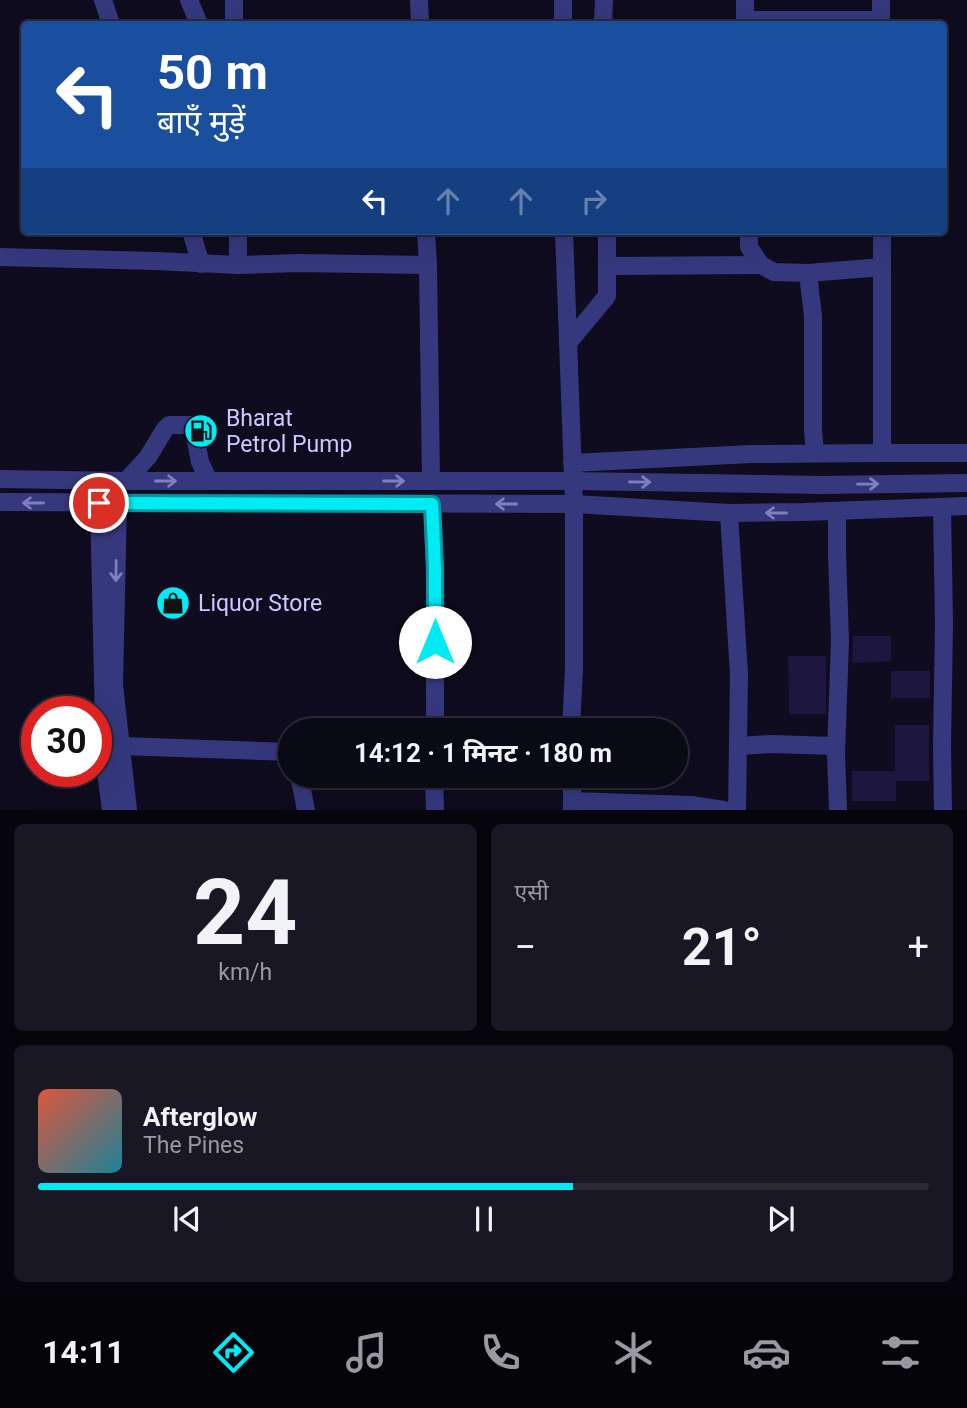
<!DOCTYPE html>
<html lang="hi">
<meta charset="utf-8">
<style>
body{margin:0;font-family:Roboto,"Noto Sans Devanagari",sans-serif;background:#181723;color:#f1f3f6;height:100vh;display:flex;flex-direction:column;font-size:26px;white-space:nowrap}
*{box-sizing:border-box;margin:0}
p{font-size:23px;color:#999aa1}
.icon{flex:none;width:38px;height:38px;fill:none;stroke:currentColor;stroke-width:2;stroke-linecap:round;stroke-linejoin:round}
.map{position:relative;height:810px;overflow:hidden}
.details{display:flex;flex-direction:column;gap:14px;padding:14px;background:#06050c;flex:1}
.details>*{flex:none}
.top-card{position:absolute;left:21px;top:21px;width:926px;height:214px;border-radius:7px;box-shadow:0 7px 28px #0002,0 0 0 2px #2a2a35;background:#1a4fa0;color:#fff;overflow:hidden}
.speed{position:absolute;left:21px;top:696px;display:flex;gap:14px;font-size:35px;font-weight:700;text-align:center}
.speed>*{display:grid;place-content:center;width:91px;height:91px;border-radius:50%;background:#0a0916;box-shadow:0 7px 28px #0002,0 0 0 2px #2a2a35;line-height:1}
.speed .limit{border:10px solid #d22;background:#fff;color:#111}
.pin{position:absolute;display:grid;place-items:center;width:60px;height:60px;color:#fff;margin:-30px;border:4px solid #fff;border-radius:50%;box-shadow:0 2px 7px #0007}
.me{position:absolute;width:77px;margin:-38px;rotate:0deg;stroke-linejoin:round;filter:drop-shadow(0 0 5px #0008)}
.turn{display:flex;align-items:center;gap:24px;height:147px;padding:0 21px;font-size:32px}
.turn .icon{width:91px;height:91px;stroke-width:2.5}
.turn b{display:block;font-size:49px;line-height:60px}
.lanes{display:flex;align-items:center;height:66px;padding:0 21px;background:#0003;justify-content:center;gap:35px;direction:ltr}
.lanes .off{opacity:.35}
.big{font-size:52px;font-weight:700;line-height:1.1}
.details .card{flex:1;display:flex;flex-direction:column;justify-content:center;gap:10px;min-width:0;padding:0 24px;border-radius:10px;background:#181723}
.details .dial{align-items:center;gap:0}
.dial b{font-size:91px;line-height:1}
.song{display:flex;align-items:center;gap:21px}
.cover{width:84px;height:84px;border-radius:10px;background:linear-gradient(135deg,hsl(10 70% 55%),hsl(190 70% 35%))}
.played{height:7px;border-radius:4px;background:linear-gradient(90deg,#00ebf4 60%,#2a2a35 60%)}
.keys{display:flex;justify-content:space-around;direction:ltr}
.heat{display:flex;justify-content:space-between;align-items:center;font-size:38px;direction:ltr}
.details .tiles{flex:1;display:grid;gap:14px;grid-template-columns:1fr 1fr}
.card:last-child{grid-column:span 2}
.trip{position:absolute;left:278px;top:718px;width:410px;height:70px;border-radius:35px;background:#0a0916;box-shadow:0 7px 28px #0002,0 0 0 2px #2a2a35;font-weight:700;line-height:70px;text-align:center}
.dock{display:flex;height:112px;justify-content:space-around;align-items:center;background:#040409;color:#999aa1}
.dock .icon{width:49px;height:49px}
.dock .current{color:#00ebf4}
.dock b{font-size:32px;color:#f1f3f6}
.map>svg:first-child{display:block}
.building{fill:#1d173f}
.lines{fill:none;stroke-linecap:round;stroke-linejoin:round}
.minor{stroke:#36387e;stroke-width:18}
.oneway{stroke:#8080be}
.route-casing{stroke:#00999f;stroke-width:18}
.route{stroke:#00ebf4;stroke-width:12}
.labels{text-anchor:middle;stroke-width:7;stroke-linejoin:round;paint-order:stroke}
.poi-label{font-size:23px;fill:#cbc9ff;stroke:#0e0c1e;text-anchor:start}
</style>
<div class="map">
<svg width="967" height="810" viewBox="0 0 967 810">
<rect width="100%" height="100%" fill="#0e0c1e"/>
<!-- building -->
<g class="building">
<path d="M 853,636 L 891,636 L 891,661 L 852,663 Z"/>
<path d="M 788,656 L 826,656 L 826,714 L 789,714 Z"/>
<rect x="891" y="671" width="39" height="27"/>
<path d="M 895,725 L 929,725 L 929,781 L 896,781 L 896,801 L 852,801 L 852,771 L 895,771 Z"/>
</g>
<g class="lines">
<!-- minor -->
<g class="minor">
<path d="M 103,0 L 111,24"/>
<path d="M 189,0 L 199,24"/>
<path d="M 234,0 L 234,24"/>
<path d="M 419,0 L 420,24"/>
<path d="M 563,0 L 563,24"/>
<path d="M 745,0 L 745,24"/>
<path d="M 881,0 L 881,24"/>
<path d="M 745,20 L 881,20"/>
<path d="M 603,24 L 604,0"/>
<path d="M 191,231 L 201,264"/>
<path d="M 238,231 L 238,265"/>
<path d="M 426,231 L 428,265"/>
<path d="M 564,231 L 574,504 L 574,668 L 571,730"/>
<path d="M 749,231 L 749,247 L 761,265 L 774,272 L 808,273 L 813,316 L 813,430 L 815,453"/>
<path d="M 0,257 L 157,261 L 238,265 L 297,263 L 428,265 L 431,481"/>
<path d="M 607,266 L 761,265"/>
<path d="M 808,273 L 882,267"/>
<path d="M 568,343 L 607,296 L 607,231"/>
<path d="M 882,453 L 967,453"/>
<path d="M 572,463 L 751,454 L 882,453 L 882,231"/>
<path d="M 0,479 L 126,481 L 572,481 L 821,485 L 967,483"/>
<path d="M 126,481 L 148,457 L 165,429 L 169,425 L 191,425 L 194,430 L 200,462 L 209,481"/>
<path d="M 0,502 L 574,504 L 729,513 L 804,512 L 967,506"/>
<path d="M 99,503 L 105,764 L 111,810"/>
<path d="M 118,503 L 114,685 L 128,810"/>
<path d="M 432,504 L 435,569 L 435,730"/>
<path d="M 942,507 L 944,624 L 942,745 L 943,810"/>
<path d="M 837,511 L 837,555 L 840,641 L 836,753 L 838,810"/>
<path d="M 729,513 L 739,675 L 737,810"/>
<path d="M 121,746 L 290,752"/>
<path d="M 739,746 L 770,744 L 836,746"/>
<path d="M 299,775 L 306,810"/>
<path d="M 434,775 L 435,810"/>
<path d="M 572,775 L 572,810"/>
<path d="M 572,801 L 691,805 L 724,810"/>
</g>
</g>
<!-- one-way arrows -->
<defs><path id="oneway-shaft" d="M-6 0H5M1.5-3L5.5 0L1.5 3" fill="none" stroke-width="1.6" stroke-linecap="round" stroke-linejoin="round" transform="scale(1.75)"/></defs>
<g class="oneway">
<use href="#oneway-shaft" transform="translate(166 481)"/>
<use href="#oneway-shaft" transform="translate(394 481)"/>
<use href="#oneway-shaft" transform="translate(640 482) rotate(1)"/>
<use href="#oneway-shaft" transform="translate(868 484) rotate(-1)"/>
<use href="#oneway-shaft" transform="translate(33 503) rotate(-180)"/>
<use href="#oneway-shaft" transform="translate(506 504) rotate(-180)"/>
<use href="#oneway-shaft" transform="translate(776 513) rotate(180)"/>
<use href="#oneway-shaft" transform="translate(116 571) rotate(91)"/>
</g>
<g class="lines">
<!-- route casing -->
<g class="route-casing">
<path id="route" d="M 99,503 L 432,504 L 435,569 L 435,642"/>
</g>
<!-- route -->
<use href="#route" class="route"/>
</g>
<!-- icons -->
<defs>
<g id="fuel-disc" transform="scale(1.75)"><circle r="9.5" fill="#00ebf4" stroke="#0e0c1e"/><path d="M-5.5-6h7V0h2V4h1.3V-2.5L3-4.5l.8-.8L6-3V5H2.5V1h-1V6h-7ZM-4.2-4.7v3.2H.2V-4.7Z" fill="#111"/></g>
<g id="shop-disc" transform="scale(1.75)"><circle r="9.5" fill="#00ebf4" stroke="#0e0c1e"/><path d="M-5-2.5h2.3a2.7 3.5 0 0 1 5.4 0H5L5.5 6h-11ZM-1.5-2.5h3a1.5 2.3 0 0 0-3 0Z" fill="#111"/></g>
</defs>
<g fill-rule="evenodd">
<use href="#fuel-disc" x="201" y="431"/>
<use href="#shop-disc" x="173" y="603"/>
</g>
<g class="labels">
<!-- poi labels -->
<g class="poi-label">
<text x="226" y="426">Bharat<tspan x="226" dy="26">Petrol Pump</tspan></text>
<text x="198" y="611">Liquor Store</text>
</g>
</g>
</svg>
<div class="speed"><div class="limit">30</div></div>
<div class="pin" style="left:99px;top:503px;background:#d93025"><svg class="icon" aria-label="arrive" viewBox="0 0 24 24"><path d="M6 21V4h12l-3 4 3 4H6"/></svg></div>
<svg class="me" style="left:435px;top:642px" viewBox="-20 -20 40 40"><circle r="19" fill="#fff"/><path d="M0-13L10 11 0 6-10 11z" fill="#00ebf4"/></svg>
<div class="trip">14:12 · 1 मिनट · 180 m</div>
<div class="top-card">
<div class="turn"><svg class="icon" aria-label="left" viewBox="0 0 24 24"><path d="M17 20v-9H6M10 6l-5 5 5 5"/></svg><div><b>50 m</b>बाएँ मुड़ें</div></div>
<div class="lanes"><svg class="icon" aria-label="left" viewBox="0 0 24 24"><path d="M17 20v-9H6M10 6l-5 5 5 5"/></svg><svg class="icon off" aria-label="ahead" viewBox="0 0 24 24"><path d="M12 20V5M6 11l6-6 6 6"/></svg><svg class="icon off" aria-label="ahead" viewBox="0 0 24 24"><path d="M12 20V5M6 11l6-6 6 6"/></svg><svg class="icon off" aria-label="right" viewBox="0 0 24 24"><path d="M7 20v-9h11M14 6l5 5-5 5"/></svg></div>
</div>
</div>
<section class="details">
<div class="tiles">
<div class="card dial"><b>24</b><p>km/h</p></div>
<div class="card"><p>एसी</p>
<div class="heat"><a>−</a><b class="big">21°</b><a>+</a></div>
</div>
<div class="card">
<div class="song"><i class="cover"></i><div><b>Afterglow</b><p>The Pines</p></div></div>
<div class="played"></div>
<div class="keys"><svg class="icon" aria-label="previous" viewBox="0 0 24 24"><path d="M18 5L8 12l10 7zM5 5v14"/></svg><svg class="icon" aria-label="pause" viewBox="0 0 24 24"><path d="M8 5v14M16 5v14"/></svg><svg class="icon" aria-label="next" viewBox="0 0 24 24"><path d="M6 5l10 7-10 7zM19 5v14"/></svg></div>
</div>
</div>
</section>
<nav class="dock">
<b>14:11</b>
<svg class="icon current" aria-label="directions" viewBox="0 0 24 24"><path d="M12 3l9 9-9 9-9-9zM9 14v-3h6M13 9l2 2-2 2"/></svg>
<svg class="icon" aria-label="music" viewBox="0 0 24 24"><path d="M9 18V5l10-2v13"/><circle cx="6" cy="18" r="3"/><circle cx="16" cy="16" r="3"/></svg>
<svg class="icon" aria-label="phone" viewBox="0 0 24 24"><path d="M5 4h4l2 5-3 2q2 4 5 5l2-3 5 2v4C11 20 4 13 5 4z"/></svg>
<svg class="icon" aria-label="climate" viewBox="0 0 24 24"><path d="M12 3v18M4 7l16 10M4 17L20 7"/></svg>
<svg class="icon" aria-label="car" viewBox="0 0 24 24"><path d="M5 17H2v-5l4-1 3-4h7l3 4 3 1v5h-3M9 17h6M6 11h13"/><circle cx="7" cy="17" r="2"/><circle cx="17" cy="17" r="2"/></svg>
<svg class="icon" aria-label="filters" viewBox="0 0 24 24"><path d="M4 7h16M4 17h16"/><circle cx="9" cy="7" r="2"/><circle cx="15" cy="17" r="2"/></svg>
</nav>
